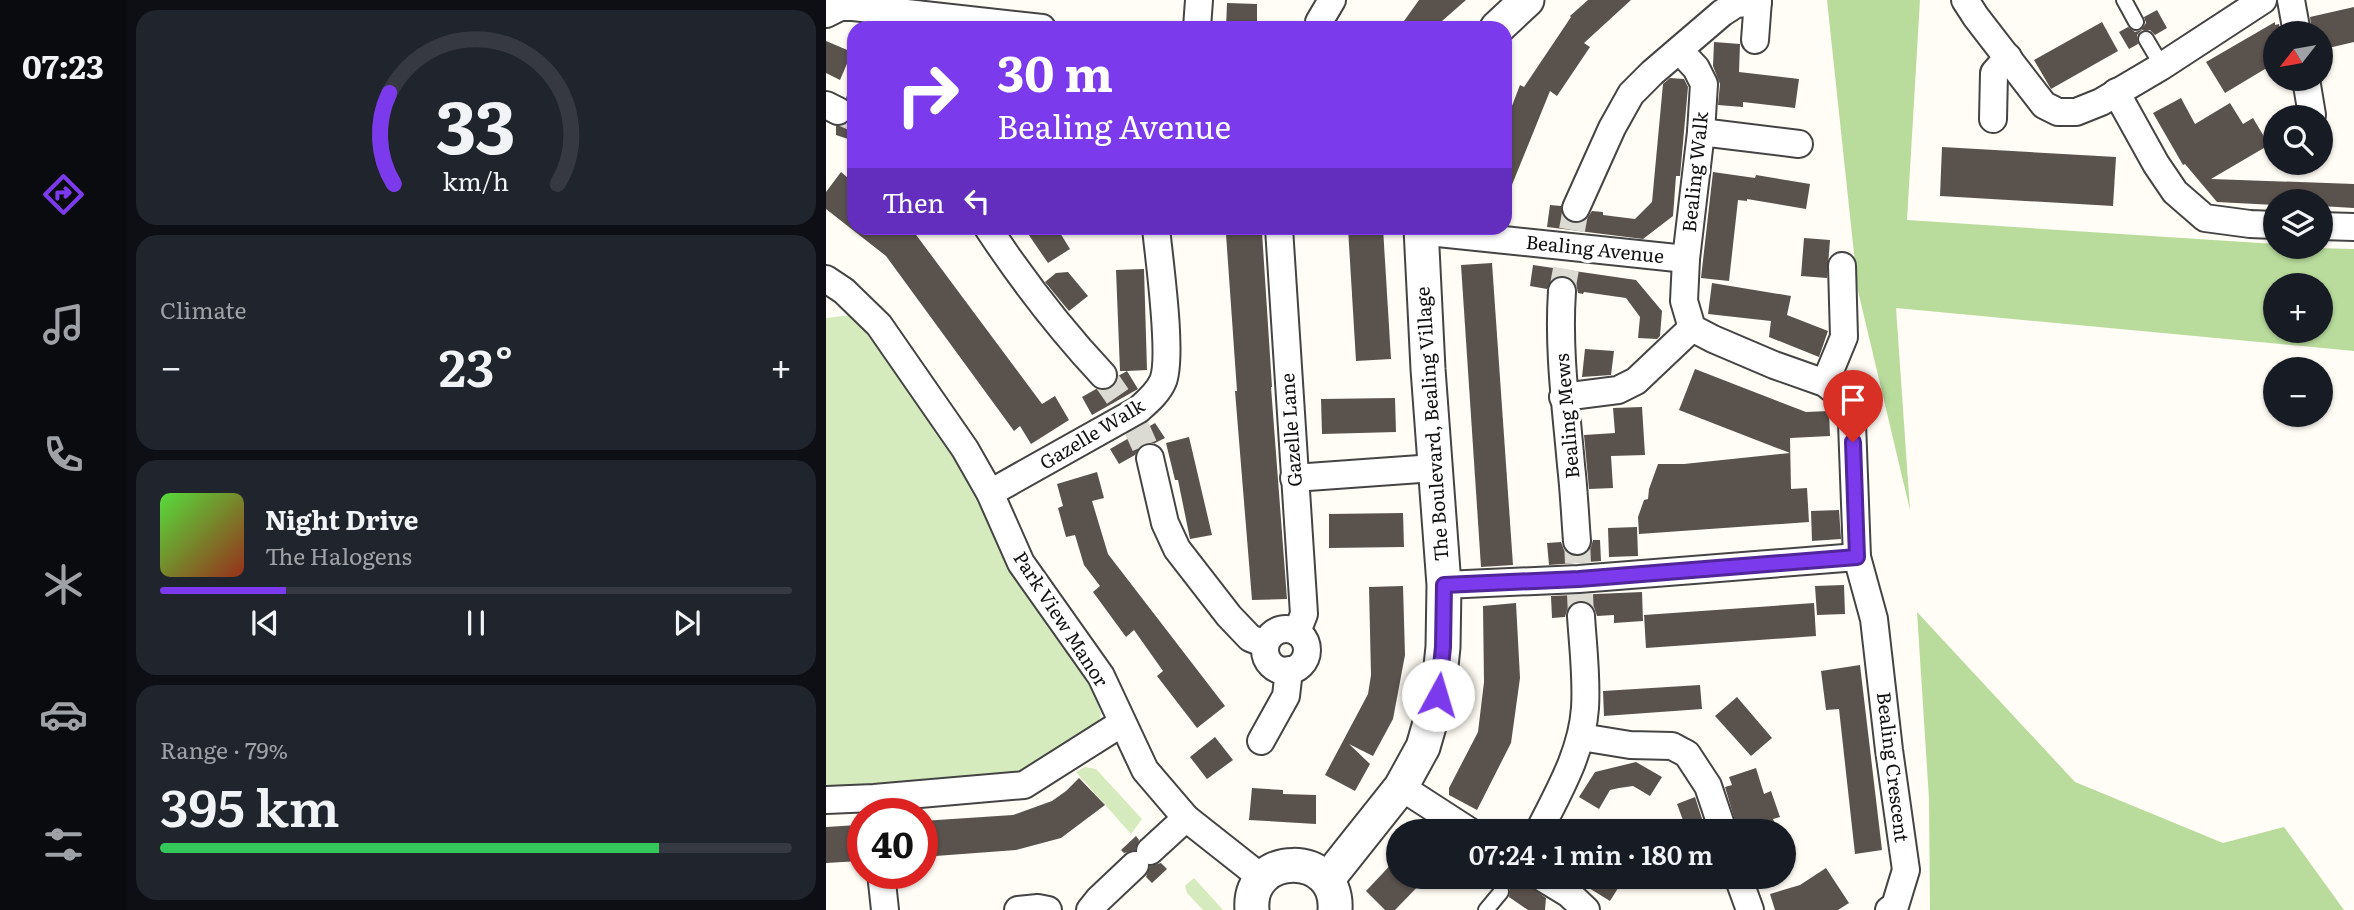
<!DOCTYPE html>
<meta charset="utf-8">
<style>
body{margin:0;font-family:Literata,serif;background:#20242c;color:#f1f3f6;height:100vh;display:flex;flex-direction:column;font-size:26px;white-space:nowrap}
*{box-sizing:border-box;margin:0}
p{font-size:23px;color:#9ea1a6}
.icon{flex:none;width:38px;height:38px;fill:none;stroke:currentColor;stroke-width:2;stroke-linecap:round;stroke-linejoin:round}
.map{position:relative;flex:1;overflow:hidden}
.sheet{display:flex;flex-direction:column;gap:10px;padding:10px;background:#0d0f14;width:700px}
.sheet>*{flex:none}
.hud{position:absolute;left:21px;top:21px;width:665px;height:214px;border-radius:21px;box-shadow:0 2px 5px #0004;background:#7c3aed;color:#fff;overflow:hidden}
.needle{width:46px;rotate:239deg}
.fabs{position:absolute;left:1437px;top:21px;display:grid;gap:14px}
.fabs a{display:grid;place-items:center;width:70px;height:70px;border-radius:50%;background:#171b24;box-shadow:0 2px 5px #0004;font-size:35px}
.speed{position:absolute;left:21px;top:798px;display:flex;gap:14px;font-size:35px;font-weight:700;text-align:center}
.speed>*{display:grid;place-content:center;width:91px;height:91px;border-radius:50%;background:#171b24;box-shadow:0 2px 5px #0004;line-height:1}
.speed .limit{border:10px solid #d22;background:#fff;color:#111}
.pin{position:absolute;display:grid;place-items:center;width:60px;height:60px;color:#fff;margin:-72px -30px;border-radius:50% 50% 50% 0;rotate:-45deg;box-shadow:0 0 7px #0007}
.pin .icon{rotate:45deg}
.me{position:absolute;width:77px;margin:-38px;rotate:6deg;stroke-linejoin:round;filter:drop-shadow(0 0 5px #0008)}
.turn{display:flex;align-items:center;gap:24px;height:147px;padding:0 35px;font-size:32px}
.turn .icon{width:91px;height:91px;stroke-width:2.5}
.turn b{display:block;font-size:49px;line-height:60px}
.then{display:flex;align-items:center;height:66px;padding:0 35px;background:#0003;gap:14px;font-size:26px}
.big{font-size:52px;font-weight:600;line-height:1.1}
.sheet .card{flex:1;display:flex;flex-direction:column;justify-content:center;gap:10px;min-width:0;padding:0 24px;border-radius:21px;background:#20242c}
.sheet .dial{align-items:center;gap:0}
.dial svg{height:182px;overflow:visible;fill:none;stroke:#363941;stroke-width:7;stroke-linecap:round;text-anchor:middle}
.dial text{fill:#f1f3f6;stroke:none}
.song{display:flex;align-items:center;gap:21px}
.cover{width:84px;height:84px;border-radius:10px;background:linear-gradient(135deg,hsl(110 70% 55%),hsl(10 70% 35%))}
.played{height:7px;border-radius:4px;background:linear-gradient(90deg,#7c3aed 20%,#363941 20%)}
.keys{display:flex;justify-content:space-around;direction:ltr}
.heat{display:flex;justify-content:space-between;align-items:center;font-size:38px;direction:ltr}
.charge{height:10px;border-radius:5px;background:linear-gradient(90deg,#34c759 79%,#363941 0)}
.trip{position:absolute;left:560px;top:819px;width:410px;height:70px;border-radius:35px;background:#171b24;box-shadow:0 2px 5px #0004;font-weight:600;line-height:70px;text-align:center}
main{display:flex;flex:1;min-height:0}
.menu{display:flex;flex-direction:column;width:126px;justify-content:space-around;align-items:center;background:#090b0e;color:#9ea1a6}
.menu .icon{width:49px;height:49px}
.menu .on{color:#7c3aed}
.menu b{font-size:32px;color:#f1f3f6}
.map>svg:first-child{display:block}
.green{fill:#d5ebbd}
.forest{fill:#b9dc9c;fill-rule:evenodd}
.building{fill:#5a524d}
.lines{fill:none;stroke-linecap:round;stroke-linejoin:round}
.minor-tunnel{stroke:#dbdad3;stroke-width:26;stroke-dasharray:26 13;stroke-linecap:butt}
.service-casing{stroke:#444;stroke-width:18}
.minor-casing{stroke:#444;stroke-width:30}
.tertiary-casing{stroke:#444;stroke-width:37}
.service{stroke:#fff;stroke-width:14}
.minor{stroke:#fff;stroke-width:26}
.tertiary{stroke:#fff;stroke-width:33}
.route-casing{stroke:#51269a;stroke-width:18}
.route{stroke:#7c3aed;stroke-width:12}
.labels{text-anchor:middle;stroke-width:7;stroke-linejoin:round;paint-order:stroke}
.street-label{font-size:19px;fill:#111;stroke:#fff}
</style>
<main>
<nav class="menu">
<b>07:23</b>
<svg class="icon on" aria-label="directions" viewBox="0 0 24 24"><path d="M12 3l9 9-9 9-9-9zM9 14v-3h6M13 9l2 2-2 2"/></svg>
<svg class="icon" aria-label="music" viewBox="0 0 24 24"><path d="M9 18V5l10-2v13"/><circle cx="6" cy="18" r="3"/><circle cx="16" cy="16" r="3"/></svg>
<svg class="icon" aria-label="phone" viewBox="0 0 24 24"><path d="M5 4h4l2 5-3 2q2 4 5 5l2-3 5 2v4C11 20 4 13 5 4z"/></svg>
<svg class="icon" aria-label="climate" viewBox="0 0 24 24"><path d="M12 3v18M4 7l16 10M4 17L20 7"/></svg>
<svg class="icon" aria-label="car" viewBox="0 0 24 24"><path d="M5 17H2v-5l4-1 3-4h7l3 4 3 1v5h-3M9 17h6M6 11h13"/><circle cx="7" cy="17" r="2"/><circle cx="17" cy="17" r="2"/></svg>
<svg class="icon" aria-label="filters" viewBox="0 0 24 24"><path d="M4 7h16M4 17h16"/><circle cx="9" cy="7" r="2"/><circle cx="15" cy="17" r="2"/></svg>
</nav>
<section class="sheet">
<div class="card dial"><svg viewBox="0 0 100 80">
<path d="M14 69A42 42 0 1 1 86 69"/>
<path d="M14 69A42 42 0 0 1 12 29" stroke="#7c3aed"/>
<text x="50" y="56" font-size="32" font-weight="700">33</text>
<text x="50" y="72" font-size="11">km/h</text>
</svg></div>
<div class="card"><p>Climate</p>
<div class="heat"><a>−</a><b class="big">23°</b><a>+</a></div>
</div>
<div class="card">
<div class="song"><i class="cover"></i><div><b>Night Drive</b><p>The Halogens</p></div></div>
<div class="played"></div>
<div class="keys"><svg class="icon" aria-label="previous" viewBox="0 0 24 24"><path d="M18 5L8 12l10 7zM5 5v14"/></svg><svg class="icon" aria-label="pause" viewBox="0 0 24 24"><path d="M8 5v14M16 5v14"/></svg><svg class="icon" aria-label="next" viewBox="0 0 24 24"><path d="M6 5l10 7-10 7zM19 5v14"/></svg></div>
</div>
<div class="card"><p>Range · 79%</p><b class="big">395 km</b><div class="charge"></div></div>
</section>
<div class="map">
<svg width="1528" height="910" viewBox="0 0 1528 910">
<rect width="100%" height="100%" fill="#fffdf5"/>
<!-- green -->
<g class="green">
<path d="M 25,315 L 73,374 L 121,445 L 189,573 L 221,625 L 266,688 L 275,713 L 273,727 L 193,779 L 0,793 L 0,318 Z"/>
<path d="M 259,767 L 270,769 L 316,819 L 305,834 L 250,772 Z"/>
<path d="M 368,878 L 397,910 L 377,910 L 361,893 L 359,886 Z"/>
</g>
<!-- forest -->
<g class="forest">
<path d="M 1001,0 L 1094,0 L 1081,220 L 1449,244 L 1449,247 L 1528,249 L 1528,351 L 1070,308 L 1084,510 L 1032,291 ZM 1449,285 L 1494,285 L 1494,331 L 1449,331 Z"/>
<path d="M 1091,612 L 1249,782 L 1397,843 L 1458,827 L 1518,910 L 1104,910 L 1103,799 Z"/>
</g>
<!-- building -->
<g class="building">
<path d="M 593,0 L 640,0 L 608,28 L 573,28 Z"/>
<path d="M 762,0 L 805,0 L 758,43 L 764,47 L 731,96 L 724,91 L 679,202 L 679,124 L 694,85 L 698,87 L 745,17 L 744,16 Z"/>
<path d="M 401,3 L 431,4 L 431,28 L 400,28 Z"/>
<path d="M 1528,7 L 1528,42 L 1494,50 L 1494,33 L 1486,33 L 1484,17 Z"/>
<path d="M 1331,10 L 1341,28 L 1329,35 L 1324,30 L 1316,30 L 1311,35 L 1312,44 L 1303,49 L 1293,32 L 1302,27 L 1309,32 L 1315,30 L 1320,23 L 1318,17 Z"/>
<path d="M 1276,22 L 1292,51 L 1225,89 L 1208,60 Z"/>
<path d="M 1449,22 L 1449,25 L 1453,24 L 1455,33 L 1449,33 L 1449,63 L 1399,93 L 1380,62 Z"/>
<path d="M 0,41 L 26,52 L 14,80 L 0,73 Z"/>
<path d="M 888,42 L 914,44 L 913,72 L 973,79 L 969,108 L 917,102 L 917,107 L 892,105 L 894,84 L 887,66 Z"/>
<path d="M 844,78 L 858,79 L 862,87 L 854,176 L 850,176 L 847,216 L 817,239 L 721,227 L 724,205 L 735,206 L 738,218 L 744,223 L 751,224 L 760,220 L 766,211 L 777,212 L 777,215 L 809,219 L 826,202 L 837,84 Z"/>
<path d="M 25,84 L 28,85 L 28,141 L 10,135 L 10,126 L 20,124 L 26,117 L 28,109 L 20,98 Z"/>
<path d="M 1355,98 L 1369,124 L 1404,103 L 1417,124 L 1427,118 L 1443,145 L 1385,179 L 1528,184 L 1528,208 L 1494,206 L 1494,201 L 1449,201 L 1449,205 L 1391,202 L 1359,164 L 1357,165 L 1327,113 Z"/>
<path d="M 1116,147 L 1290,157 L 1287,206 L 1114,196 Z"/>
<path d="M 15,172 L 28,183 L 28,228 L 85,228 L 216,404 L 229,396 L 243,420 L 205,444 L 194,426 L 188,431 L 60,256 L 0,209 L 0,192 Z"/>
<path d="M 887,172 L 929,178 L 930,175 L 984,184 L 980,209 L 921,199 L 921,201 L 912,200 L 903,281 L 875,278 Z"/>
<path d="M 198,228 L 231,228 L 244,249 L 222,263 Z"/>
<path d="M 522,228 L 557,228 L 565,359 L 530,361 Z"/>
<path d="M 436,232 L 446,387 L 445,387 L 461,599 L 426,600 L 409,391 L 411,391 L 400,234 Z"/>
<path d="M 978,238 L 1004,240 L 1001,278 L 975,276 Z"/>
<path d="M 666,263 L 687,565 L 655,567 L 635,265 Z"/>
<path d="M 707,265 L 810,280 L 836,311 L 834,336 L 831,339 L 812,338 L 814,317 L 800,298 L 758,292 L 757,294 L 752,293 L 750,283 L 745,278 L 737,275 L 728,277 L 721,289 L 704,286 Z"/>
<path d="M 318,269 L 321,370 L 301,371 L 312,389 L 266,415 L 256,397 L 270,389 L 280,390 L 287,387 L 292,376 L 301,371 L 294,371 L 290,270 Z"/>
<path d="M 242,272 L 262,296 L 243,311 L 219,282 L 230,273 Z"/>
<path d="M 886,283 L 965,296 L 961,315 L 1002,331 L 993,357 L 943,337 L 945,321 L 882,314 Z"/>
<path d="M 759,349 L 788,351 L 785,375 L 756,377 Z"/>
<path d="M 869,369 L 980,412 L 1003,411 L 1004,436 L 964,438 L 965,489 L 981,488 L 983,522 L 813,534 L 812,517 L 818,500 L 822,499 L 823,489 L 832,464 L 858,464 L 964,453 L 853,410 Z"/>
<path d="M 569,398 L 570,432 L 496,434 L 495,399 Z"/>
<path d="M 816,407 L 819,455 L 785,456 L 787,488 L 763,489 L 758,435 L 789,433 L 787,408 Z"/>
<path d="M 329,423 L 339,438 L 329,443 L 321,443 L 314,446 L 309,455 L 293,464 L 284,449 Z"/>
<path d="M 363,437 L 386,535 L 364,539 L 352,480 L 349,480 L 340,443 Z"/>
<path d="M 271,472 L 278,498 L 266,501 L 282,554 L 399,706 L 371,728 L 331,676 L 337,671 L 308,630 L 300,637 L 267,592 L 274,586 L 258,565 L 249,535 L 240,537 L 232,508 L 237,506 L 231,484 Z"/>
<path d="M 1013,510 L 1015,539 L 986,541 L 985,511 Z"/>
<path d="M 577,513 L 578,547 L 503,548 L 503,514 Z"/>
<path d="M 811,527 L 812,556 L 783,557 L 782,528 Z"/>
<path d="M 767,540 L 774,540 L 775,561 L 723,565 L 721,543 L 735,542 L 738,550 L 745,555 L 752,557 L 760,554 L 765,547 Z"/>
<path d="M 1018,585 L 1019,614 L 991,615 L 989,586 Z"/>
<path d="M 577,586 L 579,655 L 567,719 L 547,756 L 523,744 L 544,764 L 529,791 L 499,775 L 542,694 L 545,675 L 543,587 Z"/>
<path d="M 816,592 L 817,621 L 788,623 L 788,615 L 771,616 L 768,607 L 761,602 L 755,600 L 746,603 L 741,610 L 739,617 L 726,618 L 725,596 Z"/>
<path d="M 690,603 L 694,678 L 685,743 L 651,810 L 623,795 L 623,788 L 652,732 L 658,682 L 657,606 Z"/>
<path d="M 988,603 L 990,636 L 820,648 L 818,615 Z"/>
<path d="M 1034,665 L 1056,850 L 1029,854 L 1013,709 L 1000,710 L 995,671 Z"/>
<path d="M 874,685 L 876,709 L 778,716 L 777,691 Z"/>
<path d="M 911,697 L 946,738 L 925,756 L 889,716 Z"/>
<path d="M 389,737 L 407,760 L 381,779 L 364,757 Z"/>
<path d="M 810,762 L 836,777 L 824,796 L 807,786 L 793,788 L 784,790 L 773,809 L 753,797 L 769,772 Z"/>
<path d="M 930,768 L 938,794 L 945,791 L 954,817 L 947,819 L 952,831 L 912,831 L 899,787 L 906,785 L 903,777 Z"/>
<path d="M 253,778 L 279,805 L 235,838 L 190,850 L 96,857 L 96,821 L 187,815 L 226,801 L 240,791 Z"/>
<path d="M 426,788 L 457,790 L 457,794 L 490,795 L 490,824 L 423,820 Z"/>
<path d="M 869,797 L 880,831 L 861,831 L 851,804 Z"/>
<path d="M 32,825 L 34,861 L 0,863 L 0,827 Z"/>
<path d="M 310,836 L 313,840 L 309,850 L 298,853 L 295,850 Z"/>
<path d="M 572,857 L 572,877 L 601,877 L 569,910 L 559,910 L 540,891 Z"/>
<path d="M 335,863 L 341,869 L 326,883 L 320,877 L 324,866 Z"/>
<path d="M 1000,868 L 1023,903 L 1012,910 L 949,910 L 944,894 L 974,885 Z"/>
<path d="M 651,877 L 699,877 L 702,885 L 720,898 L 719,910 L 702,910 L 683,897 L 684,889 L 681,884 L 672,883 L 667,887 Z"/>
<path d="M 745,877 L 799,877 L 784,901 Z"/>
</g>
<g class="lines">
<!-- minor-tunnel -->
<g class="minor-tunnel">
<path d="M 12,111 L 28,118"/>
<path d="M 746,230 L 750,208"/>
<path d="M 736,291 L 740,269"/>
<path d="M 277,375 L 297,404"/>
<path d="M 308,422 L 324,458"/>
<path d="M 751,541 L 752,563"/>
<path d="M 754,594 L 755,616"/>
</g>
<!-- service casing -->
<g class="service-casing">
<g id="service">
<path d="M 1298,0 L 1310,22"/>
<path d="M 1320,39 L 1336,66"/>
<path d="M 660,910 L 675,892"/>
</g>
</g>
<!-- minor casing -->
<g class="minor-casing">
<g id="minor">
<path d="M 1139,0 L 1150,17 L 1218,105 L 1232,112 L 1250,112 L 1275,102 L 1336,66 L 1437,0"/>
<path d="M 1465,0 L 1471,33"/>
<path d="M 0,14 L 14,7 L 27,7 L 216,28"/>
<path d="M 493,22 L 506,0"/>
<path d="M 371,28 L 373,0"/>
<path d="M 929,40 L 932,0"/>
<path d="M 854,51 L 870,68 L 878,84 L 875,132 L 860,259 L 858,301 L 866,328 L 887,339 L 948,365 L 999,383 L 1014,395 L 1026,423 L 1031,557 L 1048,619 L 1063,750 L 1080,870 L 1069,906 L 1063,910"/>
<path d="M 1480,79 L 1486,115"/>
<path d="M 1290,92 L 1330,164 L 1349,192 L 1379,218 L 1424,224 L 1449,225"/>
<path d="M 0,105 L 12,111"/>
<path d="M 1167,119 L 1168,73 L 1182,57"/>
<path d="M 875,132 L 973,144"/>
<path d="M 750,208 L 786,128 L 805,94 L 826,73 L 896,13 L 910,4 L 932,2"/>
<path d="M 1494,226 L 1528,227"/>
<path d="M 162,228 C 197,281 233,328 277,375"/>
<path d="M 453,228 L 478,614 L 471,632"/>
<path d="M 594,234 L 612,233 L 860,259"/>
<path d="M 0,279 L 18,291 L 53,325 L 139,449 L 164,493 L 195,563 L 275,676 L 319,770 L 360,818 L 436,878"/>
<path d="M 736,291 C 732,350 740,407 745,465 C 748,490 749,516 751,541"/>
<path d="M 999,383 L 1018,337 L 1016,266"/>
<path d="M 737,397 L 792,390 L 810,381 L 866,328"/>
<path d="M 324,458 L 339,523 L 351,549 L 403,616 L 424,638 L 439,644"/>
<path d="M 468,478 L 608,468"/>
<path d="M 164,493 L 312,410 C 321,402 332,393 337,381 C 347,356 333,259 330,228"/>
<path d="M 618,585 L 753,579 L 1031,557"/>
<circle cx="460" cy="650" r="21"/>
<path d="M 755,737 L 804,745 L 846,746 L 861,754 L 882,786 L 897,831"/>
<path d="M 435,741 L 460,696 L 463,670"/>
<path d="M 575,787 L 643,831"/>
<path d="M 0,800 L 48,798 L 198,785 L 296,723"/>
<path d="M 714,829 C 733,791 756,752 759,708 C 761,678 757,647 755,616"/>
<path d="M 324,851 L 360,818"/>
<path d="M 55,873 L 59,910"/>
<path d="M 715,877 L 743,894 L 760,910"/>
<path d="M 912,877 L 924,910"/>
<path d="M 192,910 L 212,908 L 222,910"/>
<path d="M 264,910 L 272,900 L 309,865"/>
</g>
</g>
<!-- tertiary casing -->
<g class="tertiary-casing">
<g id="tertiary">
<path d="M 671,28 L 701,0"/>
<path d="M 501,880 L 575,787 L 597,747 L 612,695 L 617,647 L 618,585 L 602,369 L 595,228"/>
<path d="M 426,910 C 421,851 513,850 509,910"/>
</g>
</g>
<!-- service -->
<use href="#service" class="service"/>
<!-- minor -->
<use href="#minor" class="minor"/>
<!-- tertiary -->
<use href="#tertiary" class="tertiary"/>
</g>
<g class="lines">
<!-- route casing -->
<g class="route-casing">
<path id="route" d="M 612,695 L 617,647 L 618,585 L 753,579 L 1031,557 L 1027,442"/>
</g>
<!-- route -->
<use href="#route" class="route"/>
</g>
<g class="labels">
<!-- street labels -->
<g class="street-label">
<text transform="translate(869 172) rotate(-84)" y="7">Bealing Walk</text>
<text transform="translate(769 249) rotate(6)" y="7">Bealing Avenue</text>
<text transform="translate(741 416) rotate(-95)" y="7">Bealing Mews</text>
<text transform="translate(606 424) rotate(-94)" y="7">The Boulevard, Bealing Village</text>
<text transform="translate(465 430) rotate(-94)" y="7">Gazelle Lane</text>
<text transform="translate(266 434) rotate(-31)" y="7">Gazelle Walk</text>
<text transform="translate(235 619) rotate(57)" y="7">Park View Manor</text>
<text transform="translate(1067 767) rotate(83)" y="7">Bealing Crescent</text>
</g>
</g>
</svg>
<div class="fabs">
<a><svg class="needle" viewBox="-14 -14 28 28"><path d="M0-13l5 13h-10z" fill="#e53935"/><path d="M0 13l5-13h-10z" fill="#9ea1a6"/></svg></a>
<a><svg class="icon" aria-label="search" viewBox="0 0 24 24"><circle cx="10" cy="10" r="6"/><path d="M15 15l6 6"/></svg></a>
<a><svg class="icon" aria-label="layers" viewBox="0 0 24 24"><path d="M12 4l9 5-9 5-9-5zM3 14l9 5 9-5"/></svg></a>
<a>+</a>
<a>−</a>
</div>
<div class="speed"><div class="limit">40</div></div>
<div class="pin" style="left:1027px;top:442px;background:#d93025"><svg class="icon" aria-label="arrive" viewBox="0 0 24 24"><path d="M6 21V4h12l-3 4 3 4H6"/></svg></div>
<svg class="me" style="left:612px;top:695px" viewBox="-20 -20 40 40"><circle r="19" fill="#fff"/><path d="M0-13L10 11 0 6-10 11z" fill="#7c3aed"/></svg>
<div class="trip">07:24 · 1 min · 180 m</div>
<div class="hud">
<div class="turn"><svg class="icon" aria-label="right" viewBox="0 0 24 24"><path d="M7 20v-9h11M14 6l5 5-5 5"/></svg><div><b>30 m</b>Bealing Avenue</div></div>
<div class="then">Then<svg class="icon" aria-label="left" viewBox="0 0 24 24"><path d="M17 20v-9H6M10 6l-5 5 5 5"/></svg></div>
</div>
</div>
</main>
